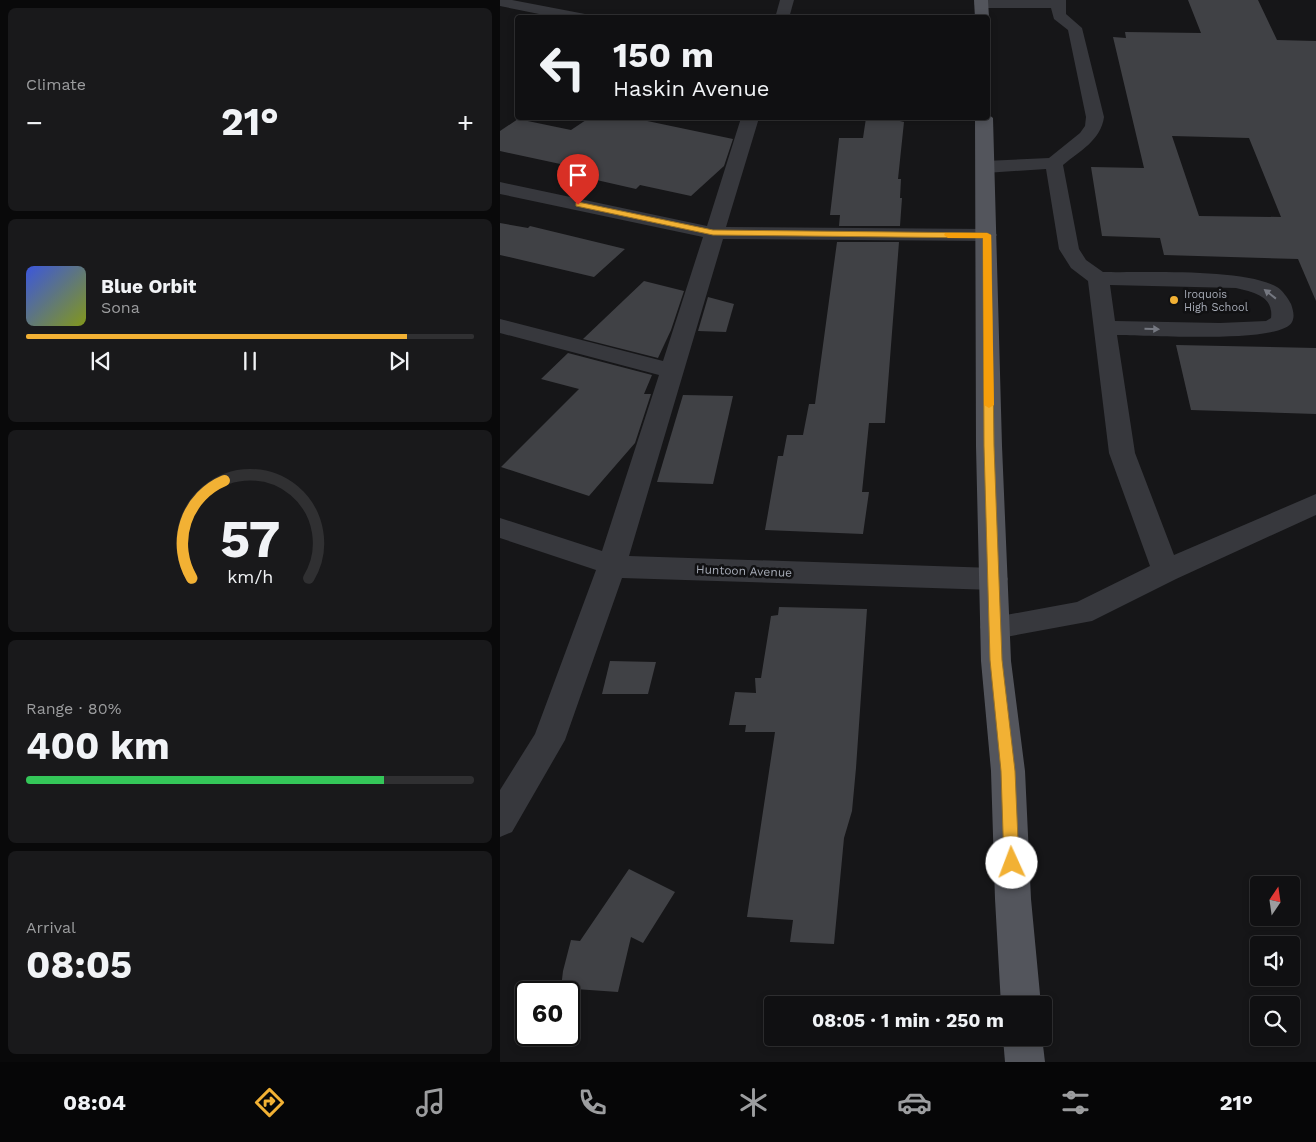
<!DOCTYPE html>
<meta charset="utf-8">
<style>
body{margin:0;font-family:"Work Sans",sans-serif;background:#19191b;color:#f1f3f6;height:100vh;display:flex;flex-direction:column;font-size:19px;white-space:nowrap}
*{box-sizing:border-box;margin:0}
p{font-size:16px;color:#9c9d9f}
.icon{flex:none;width:28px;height:28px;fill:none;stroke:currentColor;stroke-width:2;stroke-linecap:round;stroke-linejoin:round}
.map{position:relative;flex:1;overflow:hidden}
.sheet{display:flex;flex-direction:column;gap:8px;padding:8px;background:#09090a;width:500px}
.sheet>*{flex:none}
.banner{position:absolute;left:15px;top:15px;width:475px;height:105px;border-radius:5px;box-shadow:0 2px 8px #0003,0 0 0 1px #303032;background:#101012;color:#f1f3f6;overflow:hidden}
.needle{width:32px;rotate:13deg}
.controls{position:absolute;left:750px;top:876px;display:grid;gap:10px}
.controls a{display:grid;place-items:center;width:50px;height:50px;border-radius:5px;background:#101012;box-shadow:0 2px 8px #0003,0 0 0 1px #303032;font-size:25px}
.speed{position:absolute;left:15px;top:981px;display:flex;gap:10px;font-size:25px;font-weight:700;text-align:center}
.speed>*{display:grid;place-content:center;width:65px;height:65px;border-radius:50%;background:#101012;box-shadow:0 2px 8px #0003,0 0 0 1px #303032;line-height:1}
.speed .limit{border:2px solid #111;border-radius:8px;background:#fff;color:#111}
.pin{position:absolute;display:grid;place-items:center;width:42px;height:42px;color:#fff;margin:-51px -21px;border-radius:50% 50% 50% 0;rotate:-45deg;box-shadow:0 0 5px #0007}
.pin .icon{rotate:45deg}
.me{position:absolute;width:55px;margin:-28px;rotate:358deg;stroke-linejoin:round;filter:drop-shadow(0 0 4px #0008)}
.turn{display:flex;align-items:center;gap:18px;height:105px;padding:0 15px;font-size:22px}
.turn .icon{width:65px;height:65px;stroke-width:2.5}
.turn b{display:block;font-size:35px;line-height:42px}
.big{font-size:38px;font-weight:700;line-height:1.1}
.sheet .card{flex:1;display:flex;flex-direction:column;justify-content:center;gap:8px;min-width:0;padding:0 18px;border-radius:8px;background:#19191b}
.sheet .dial{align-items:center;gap:0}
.dial svg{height:130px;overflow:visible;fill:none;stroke:#303032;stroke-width:7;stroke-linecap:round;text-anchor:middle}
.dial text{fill:#f1f3f6;stroke:none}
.song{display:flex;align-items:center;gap:15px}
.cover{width:60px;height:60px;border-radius:8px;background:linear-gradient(135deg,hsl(230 70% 55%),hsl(70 70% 35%))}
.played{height:5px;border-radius:2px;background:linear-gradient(90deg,#f2b134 85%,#303032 85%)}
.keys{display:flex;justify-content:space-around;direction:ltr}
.heat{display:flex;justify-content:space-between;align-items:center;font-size:28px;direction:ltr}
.charge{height:8px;border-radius:4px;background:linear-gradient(90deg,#34c759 80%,#303032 0)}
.trip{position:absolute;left:264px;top:996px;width:288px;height:50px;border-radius:5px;background:#101012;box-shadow:0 2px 8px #0003,0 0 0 1px #303032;font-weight:700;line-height:50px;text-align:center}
.tabs{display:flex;height:80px;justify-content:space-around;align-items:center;background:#060607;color:#9c9d9f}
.tabs .icon{width:35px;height:35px}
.tabs .selected{color:#f2b134}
.tabs b{font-size:22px;color:#f1f3f6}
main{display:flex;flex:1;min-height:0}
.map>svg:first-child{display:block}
.building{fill:#404145;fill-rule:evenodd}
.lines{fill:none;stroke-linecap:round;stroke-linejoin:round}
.minor{fill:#37383d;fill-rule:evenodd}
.major{fill:#53555c;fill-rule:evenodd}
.oneway{fill:#757881}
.route{fill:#f2b134;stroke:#9d7322}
.slow{fill:#f59e0b}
.poi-dot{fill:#f2b134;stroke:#111113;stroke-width:2}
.labels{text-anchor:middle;stroke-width:5;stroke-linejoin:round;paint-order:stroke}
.far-poi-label{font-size:11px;fill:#a8adb8;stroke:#111113;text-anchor:start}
.street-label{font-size:12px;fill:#a8adb8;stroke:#111113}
</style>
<main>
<section class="sheet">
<div class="card"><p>Climate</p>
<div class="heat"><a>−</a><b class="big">21°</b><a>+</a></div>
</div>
<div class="card">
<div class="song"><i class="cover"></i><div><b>Blue Orbit</b><p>Sona</p></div></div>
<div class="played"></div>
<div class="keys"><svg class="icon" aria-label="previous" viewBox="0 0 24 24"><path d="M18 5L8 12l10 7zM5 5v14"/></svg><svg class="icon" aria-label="pause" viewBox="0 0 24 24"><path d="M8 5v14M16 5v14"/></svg><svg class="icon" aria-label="next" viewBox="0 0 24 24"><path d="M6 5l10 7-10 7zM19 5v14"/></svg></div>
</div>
<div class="card dial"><svg viewBox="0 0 100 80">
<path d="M14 69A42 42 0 1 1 86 69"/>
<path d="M14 69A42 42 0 0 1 34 9" stroke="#f2b134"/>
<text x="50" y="56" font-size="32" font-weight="700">57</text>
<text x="50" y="72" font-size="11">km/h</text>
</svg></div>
<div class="card"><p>Range · 80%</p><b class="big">400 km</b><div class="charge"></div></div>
<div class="card"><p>Arrival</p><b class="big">08:05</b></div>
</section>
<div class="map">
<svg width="816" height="1062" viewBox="0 0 816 1062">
<rect width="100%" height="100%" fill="#161618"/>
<!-- building -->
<g class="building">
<path d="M 688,0 L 758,0 L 777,40 L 816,41 L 816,301 L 798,259 L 664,255 L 660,238 L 602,236 L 591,167 L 644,168 L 613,37 L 626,38 L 625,32 L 701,33 ZM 672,136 L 749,138 L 781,217 L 699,216 Z"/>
<path d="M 89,118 L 133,118 L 233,139 L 224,166 L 191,196 L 140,185 L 136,189 L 57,171 L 65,165 L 0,151 L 0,131 L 18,119 L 71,130 Z"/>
<path d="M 366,118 L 400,118 L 400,121 L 404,122 L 398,179 L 401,179 L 400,198 L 402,198 L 400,226 L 339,226 L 340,215 L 330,215 L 339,138 L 363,138 Z"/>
<path d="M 0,223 L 28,228 L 30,226 L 125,249 L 94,277 L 0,255 Z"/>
<path d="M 337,242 L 399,242 L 385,423 L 369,423 L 362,492 L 369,492 L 363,534 L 265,530 L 278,456 L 283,456 L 287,435 L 303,435 L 309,404 L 315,404 Z"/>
<path d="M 144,281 L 184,291 L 171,330 L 158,358 L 83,339 Z"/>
<path d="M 208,297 L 234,304 L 226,332 L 198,331 Z"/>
<path d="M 676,345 L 816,348 L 816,414 L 691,410 Z"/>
<path d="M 68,353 L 152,375 L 144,394 L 151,394 L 135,443 L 89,496 L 1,467 L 79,389 L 41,379 Z"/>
<path d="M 183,395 L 233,396 L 213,484 L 157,482 Z"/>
<path d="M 279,607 L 367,609 L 356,768 L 352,811 L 344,838 L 334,944 L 290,942 L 293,920 L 247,917 L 275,732 L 245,732 L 246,725 L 229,725 L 235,692 L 256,693 L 255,678 L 261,678 L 271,616 L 278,615 Z"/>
<path d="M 110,661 L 156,662 L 148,694 L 102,694 Z"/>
<path d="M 129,869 L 175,892 L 143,943 L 131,937 L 118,992 L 61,988 L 63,971 L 71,940 L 80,941 Z"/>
</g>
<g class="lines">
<!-- minor -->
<g class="minor">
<path d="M 0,0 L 12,0 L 85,14 L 92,18 L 59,18 L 0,6 Z"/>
<path d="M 280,0 L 294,0 L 289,18 L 275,18 Z"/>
<path d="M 480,0 L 566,0 L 566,14 L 582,28 L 604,117 C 601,140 580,151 563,165 L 579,249 L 586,260 L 603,272 C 645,273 743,268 777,287 C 782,290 788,298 791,304 C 793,310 795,316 792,322 C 782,344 644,335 617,335 L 635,453 L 674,555 L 816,494 L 816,515 L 676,579 L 592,621 L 495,639 L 484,635 L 480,627 L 484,619 L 577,602 L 650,566 L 609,453 L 588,281 L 571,268 L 559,249 L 546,169 L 485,173 L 478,171 L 476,167 L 478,163 L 485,161 L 549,158 L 580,133 L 585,126 L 586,117 L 568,30 L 554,19 L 551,8 L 481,8 L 474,4 ZM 610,285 L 736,288 C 753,292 774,296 771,318 L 766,321 L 720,323 L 615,321 Z"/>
<path d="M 241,118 L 259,118 L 226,227 L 487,229 L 494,231 L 497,235 L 494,239 L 487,241 L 223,239 L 129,556 L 494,568 L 504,571 L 508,579 L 504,587 L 494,590 L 122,578 L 65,740 L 12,832 L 0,837 L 0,790 L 35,734 L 96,570 L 0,538 L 0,518 L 102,551 L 159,375 L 0,333 L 0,319 L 163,361 L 203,237 L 0,194 L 0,182 L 207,226 Z"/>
</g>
<!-- major -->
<g class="major">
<path d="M 474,0 L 488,0 L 489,18 L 488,21 L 488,18 L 475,18 Z"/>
<path d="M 488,114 L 493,118 L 502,446 L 511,661 L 525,771 L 531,899 L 541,1005 L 501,1005 L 495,899 L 491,771 L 481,661 L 476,446 L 475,118 L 488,118 Z"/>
<path d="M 542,1037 L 545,1062 L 505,1062 L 503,1038 Z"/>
</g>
</g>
<!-- one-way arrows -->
<defs><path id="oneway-solid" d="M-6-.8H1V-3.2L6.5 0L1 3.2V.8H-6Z" transform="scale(1.25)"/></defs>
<g class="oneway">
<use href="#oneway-solid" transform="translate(770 294) rotate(-142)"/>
<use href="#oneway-solid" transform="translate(652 329) rotate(1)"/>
</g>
<!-- route -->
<path class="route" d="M 78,202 L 213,230 L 487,233 L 491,235 L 494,446 L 502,660 L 515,771 L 519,863 L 517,868 L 512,870 L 507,868 L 504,863 L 501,771 L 490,660 L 484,446 L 483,238 L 213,235 L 76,206 L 76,203 Z"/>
<!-- slow -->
<path class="slow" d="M 445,233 L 487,233 L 491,235 L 494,405 L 489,408 L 484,405 L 483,238 L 448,238 L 444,235 Z"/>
<!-- markers -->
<circle class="poi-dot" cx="674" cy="300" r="5"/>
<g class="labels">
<!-- far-poi labels -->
<g class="far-poi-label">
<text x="684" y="298">Iroquois<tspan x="684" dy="13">High School</tspan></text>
</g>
<!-- street labels -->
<g class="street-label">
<text transform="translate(244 571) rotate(2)" y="4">Huntoon Avenue</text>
</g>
</g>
</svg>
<div class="controls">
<a><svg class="needle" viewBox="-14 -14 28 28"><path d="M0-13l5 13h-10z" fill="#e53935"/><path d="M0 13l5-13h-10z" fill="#9c9d9f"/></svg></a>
<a><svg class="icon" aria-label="sound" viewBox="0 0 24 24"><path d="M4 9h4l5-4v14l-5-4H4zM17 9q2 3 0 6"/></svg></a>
<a><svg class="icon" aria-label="search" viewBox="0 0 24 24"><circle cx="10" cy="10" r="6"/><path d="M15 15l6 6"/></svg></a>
</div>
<div class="speed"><div class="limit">60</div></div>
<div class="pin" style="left:78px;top:205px;background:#d93025"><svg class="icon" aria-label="arrive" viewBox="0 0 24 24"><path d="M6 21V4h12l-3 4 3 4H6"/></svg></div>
<svg class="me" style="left:512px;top:863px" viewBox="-20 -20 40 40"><circle r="19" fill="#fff"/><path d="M0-13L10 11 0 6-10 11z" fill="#f2b134"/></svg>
<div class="trip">08:05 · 1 min · 250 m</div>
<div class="banner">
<div class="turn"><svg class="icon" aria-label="left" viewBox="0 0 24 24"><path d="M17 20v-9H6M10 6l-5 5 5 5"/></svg><div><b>150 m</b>Haskin Avenue</div></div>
</div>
</div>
</main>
<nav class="tabs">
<b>08:04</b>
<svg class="icon selected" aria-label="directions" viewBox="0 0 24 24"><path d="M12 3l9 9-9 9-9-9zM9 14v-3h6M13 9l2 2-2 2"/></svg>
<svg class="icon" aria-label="music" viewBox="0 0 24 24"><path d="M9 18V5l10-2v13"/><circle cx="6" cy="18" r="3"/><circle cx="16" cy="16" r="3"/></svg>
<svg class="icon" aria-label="phone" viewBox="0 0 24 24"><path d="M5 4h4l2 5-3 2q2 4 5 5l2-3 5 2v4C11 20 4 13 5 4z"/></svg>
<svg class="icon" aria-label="climate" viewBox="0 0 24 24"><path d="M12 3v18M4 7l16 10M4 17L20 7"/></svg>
<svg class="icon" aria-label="car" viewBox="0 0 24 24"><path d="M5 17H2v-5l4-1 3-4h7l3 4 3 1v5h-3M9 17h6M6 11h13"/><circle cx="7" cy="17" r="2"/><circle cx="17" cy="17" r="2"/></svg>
<svg class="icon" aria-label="filters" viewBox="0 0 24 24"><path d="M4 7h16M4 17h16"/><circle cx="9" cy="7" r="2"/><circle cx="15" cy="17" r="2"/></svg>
<b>21°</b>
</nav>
